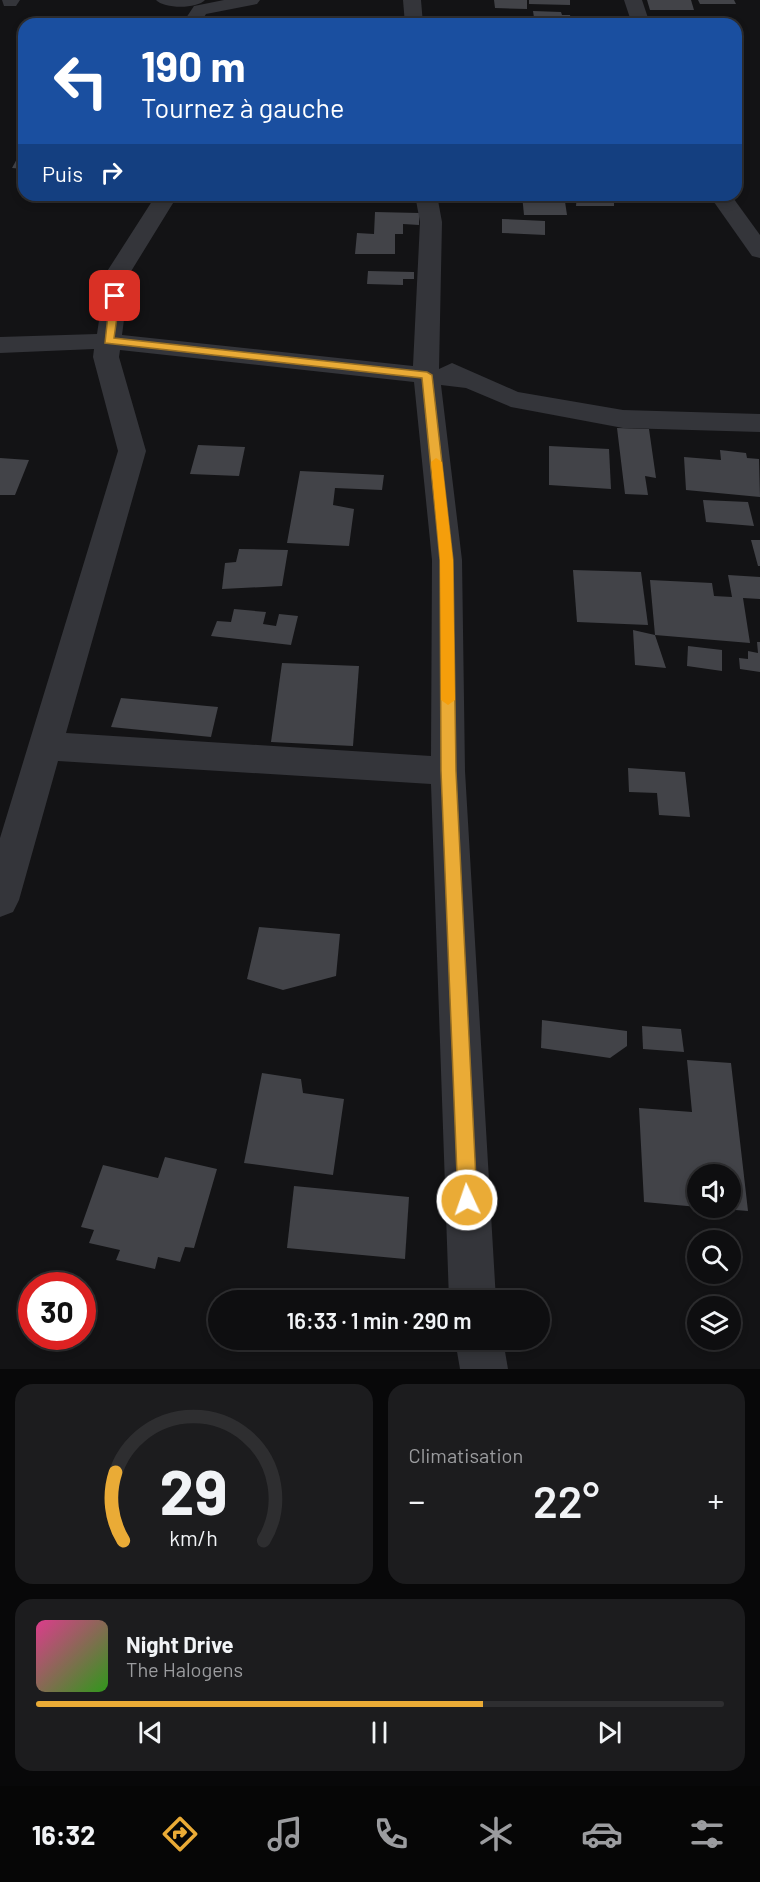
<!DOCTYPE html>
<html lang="fr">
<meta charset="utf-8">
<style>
body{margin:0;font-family:Barlow,sans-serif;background:#1c1c1e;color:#f1f3f6;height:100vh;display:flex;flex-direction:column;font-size:22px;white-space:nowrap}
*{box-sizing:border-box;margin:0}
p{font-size:20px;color:#9b9c9f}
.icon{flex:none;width:33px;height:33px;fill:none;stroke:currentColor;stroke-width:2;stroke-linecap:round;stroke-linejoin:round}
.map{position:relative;height:1369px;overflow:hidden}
.drawer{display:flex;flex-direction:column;gap:15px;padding:15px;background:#080809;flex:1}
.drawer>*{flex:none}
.top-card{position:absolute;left:18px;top:18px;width:724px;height:183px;border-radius:18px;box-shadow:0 3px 9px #0003,0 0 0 2px #2e2e30;background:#1a4fa0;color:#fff;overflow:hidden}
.fabs{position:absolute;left:687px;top:1164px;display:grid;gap:12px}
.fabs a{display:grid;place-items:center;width:54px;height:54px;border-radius:50%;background:#0e0e10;box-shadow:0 3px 9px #0003,0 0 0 2px #2e2e30;font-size:30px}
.speed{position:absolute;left:18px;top:1272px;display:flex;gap:12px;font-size:30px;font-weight:700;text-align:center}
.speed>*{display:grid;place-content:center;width:78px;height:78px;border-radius:50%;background:#0e0e10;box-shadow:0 3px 9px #0003,0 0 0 2px #2e2e30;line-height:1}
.speed .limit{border:9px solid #d22;background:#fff;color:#111}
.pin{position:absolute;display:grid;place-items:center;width:51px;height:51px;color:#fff;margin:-26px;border-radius:12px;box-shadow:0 3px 9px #0006}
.me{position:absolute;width:66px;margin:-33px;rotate:357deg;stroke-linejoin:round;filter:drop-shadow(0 0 4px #0008)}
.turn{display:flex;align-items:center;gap:21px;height:126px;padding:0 24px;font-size:27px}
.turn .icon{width:78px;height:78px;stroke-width:2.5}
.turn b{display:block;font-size:42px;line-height:51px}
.then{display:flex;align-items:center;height:57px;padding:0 24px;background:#0003;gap:12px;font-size:22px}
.big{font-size:45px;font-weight:600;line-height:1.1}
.drawer .widget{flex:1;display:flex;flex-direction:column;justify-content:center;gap:9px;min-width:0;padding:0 21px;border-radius:18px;background:#1c1c1e}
.drawer .dial{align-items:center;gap:0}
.dial svg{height:156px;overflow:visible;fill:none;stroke:#2e2e30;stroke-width:7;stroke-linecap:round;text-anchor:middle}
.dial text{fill:#f1f3f6;stroke:none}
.song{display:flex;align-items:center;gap:18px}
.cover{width:72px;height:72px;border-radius:9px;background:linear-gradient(135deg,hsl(330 70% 55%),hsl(110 70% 35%))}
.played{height:6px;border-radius:3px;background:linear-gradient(90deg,#eaab36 65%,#2e2e30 65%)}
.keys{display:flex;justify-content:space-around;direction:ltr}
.heat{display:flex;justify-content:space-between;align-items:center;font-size:33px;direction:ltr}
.drawer .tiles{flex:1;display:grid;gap:15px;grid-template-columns:1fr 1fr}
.widget:last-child{grid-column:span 2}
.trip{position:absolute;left:208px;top:1290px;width:342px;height:60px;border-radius:30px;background:#0e0e10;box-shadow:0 3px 9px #0003,0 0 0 2px #2e2e30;font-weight:600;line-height:60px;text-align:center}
.tabs{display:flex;height:96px;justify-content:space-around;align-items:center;background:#060606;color:#9b9c9f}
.tabs .icon{width:42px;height:42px}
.tabs .current{color:#eaab36}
.tabs b{font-size:27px;color:#f1f3f6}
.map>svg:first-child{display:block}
.building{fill:#424348}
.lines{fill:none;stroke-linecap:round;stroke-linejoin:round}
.street{fill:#34353a;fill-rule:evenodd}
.route{fill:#eaab36;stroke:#986f23;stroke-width:1.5}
.slow{fill:#f59e0b}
</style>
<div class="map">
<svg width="760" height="1369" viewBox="0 0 760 1369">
<rect width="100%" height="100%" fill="#131315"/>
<!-- building -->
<g class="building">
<path d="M 494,0 L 527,0 L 527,9 L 495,8 Z"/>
<path d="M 529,0 L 570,0 L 570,5 L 529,4 Z"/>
<path d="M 647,0 L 691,0 L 694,10 L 650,10 Z"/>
<path d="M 698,0 L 734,0 L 736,4 L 700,4 Z"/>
<path d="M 533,11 L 561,12 L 562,15 L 570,15 L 572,24 L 535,24 Z"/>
<path d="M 24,146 L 24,169 L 12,168 Z"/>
<path d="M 522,195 L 564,195 L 567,215 L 524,215 Z"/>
<path d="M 577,195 L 614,195 L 614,206 L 576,206 Z"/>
<path d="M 375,212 L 419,213 L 419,225 L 403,224 L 403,234 L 395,234 L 395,254 L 355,254 L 357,233 L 374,234 Z"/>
<path d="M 502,219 L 545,221 L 545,235 L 502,233 Z"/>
<path d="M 368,271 L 414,272 L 414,279 L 403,279 L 403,285 L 367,284 Z"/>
<path d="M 617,428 L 649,429 L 656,478 L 645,476 L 648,495 L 625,494 Z"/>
<path d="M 198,445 L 245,447 L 239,476 L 190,474 Z"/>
<path d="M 549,446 L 609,449 L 611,489 L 549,485 Z"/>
<path d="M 720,450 L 746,453 L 747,458 L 759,459 L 760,497 L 686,490 L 684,457 L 721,460 Z"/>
<path d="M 0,458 L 29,460 L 15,495 L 0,495 Z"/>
<path d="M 300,471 L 384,475 L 382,490 L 335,488 L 333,505 L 354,509 L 349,546 L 287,543 Z"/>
<path d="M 703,500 L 748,502 L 754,526 L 706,522 Z"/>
<path d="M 751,540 L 760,540 L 760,566 L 758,566 Z"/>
<path d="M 239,549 L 288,550 L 282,586 L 222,589 L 225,563 L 236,562 Z"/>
<path d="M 573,570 L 641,572 L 648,625 L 577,622 Z"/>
<path d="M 728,575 L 760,577 L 760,599 L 743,598 L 750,643 L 655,635 L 666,668 L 635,665 L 633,630 L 655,635 L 650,580 L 712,583 L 714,596 L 732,597 Z"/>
<path d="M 234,609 L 266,612 L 263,624 L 276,626 L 279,614 L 298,616 L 291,645 L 211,636 L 217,621 L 231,622 Z"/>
<path d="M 757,642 L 760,642 L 760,672 L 740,669 L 739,658 L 748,659 L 748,651 L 758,653 Z"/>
<path d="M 688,646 L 722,650 L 722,671 L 687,666 Z"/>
<path d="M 282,663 L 359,666 L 353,746 L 271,742 Z"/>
<path d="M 121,698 L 218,707 L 211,737 L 111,727 Z"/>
<path d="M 628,768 L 685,772 L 690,817 L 659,815 L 657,793 L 629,792 Z"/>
<path d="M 259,927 L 340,934 L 336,976 L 283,990 L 247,979 Z"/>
<path d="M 542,1020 L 627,1031 L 627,1046 L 610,1058 L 541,1048 Z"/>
<path d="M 642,1026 L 681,1029 L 684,1052 L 643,1049 Z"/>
<path d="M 687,1060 L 731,1063 L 748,1211 L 723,1209 L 730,1208 L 730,1174 L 698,1174 L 698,1207 L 644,1202 L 639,1108 L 692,1112 Z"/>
<path d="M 262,1073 L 301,1079 L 303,1093 L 344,1099 L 333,1175 L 244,1163 Z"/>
<path d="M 165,1157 L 217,1169 L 194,1248 L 185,1247 L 180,1262 L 158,1257 L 155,1269 L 116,1260 L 120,1250 L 89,1243 L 94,1230 L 81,1227 L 103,1165 L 158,1178 Z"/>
<path d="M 294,1186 L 409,1197 L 405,1259 L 287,1248 Z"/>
</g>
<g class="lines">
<!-- street -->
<g class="street">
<path d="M 2,0 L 20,0 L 16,6 L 4,6 Z"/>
<path d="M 156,0 L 205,0 C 197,9 164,9 156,0 Z"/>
<path d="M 224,0 L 260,0 L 257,4 L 206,14 L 200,24 L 182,24 L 194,6 Z"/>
<path d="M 403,0 L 421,0 L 423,24 L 405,24 Z"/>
<path d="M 624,0 L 642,0 L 650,24 L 632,24 Z"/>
<path d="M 156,195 L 178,195 L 130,273 L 122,335 L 413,366 L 420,222 L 415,195 L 437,195 L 442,222 L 439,369 L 452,363 L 518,392 L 623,410 L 760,414 L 760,432 L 623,428 L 511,407 L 466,388 L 441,385 L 462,560 L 465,771 L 496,1300 L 449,1300 L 431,784 L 58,761 L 19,900 L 13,912 L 0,917 L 0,838 L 118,451 L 93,357 L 94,349 L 0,353 L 0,337 L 97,334 L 106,273 ZM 120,350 L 414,382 L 432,560 L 431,756 L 66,733 L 146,451 L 119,357 Z"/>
<path d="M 709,195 L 731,195 L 760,235 L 760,258 L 752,256 Z"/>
<path d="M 455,1340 L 503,1340 L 508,1369 L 460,1369 Z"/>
</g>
</g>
<!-- route -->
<path class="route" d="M 115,293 L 120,296 L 114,338 L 427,372 L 432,375 L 453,560 L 456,771 L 477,1200 L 474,1206 L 467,1209 L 461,1206 L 458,1200 L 441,771 L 440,560 L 422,378 L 105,343 L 110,296 Z"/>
<!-- slow -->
<path class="slow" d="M 436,458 L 442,462 L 453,560 L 455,700 L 448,705 L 441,700 L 440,560 L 431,462 Z"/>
</svg>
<div class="fabs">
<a><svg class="icon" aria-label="sound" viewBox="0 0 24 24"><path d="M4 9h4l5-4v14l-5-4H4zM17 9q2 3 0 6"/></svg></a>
<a><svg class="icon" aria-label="search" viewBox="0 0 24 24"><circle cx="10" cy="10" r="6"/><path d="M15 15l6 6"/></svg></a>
<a><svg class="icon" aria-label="layers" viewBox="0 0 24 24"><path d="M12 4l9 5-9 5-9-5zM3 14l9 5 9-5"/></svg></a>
</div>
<div class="speed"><div class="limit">30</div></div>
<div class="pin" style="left:115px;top:296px;background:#d93025"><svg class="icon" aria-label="arrive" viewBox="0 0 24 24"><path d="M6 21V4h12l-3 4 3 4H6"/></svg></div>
<svg class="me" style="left:467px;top:1200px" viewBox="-20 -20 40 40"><circle r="17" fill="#eaab36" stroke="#fff" stroke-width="3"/><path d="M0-11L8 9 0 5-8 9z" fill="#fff"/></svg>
<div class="trip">16:33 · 1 min · 290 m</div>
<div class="top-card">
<div class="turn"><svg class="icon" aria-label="left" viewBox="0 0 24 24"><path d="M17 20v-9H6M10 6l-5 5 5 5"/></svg><div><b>190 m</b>Tournez à gauche</div></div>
<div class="then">Puis<svg class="icon" aria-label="right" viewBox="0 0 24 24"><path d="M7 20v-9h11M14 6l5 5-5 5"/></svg></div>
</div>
</div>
<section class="drawer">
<div class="tiles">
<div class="widget dial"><svg viewBox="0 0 100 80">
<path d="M14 69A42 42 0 1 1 86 69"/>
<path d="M14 69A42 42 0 0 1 10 34" stroke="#eaab36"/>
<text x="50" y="56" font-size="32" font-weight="700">29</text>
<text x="50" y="72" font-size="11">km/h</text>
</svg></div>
<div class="widget"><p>Climatisation</p>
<div class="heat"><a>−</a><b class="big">22°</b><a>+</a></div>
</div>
<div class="widget">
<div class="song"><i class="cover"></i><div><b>Night Drive</b><p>The Halogens</p></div></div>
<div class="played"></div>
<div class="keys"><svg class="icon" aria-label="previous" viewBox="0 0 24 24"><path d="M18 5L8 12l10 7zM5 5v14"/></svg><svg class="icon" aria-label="pause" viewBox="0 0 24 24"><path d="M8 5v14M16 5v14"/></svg><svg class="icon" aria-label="next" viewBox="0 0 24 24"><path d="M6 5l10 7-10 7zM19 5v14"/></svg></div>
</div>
</div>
</section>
<nav class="tabs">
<b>16:32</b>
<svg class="icon current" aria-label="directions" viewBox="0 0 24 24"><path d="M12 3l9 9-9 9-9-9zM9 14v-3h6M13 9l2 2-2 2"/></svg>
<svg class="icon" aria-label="music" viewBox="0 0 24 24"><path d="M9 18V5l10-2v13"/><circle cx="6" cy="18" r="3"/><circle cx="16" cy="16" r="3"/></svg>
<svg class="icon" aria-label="phone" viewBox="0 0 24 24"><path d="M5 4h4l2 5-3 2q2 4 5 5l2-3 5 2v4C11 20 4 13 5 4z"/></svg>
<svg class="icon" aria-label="climate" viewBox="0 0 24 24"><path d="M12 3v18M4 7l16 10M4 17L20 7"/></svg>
<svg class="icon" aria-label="car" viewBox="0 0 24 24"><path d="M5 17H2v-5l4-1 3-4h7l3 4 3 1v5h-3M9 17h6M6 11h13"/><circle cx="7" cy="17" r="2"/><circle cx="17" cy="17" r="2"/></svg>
<svg class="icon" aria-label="filters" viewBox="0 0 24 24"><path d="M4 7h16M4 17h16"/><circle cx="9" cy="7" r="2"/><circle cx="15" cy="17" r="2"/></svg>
</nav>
